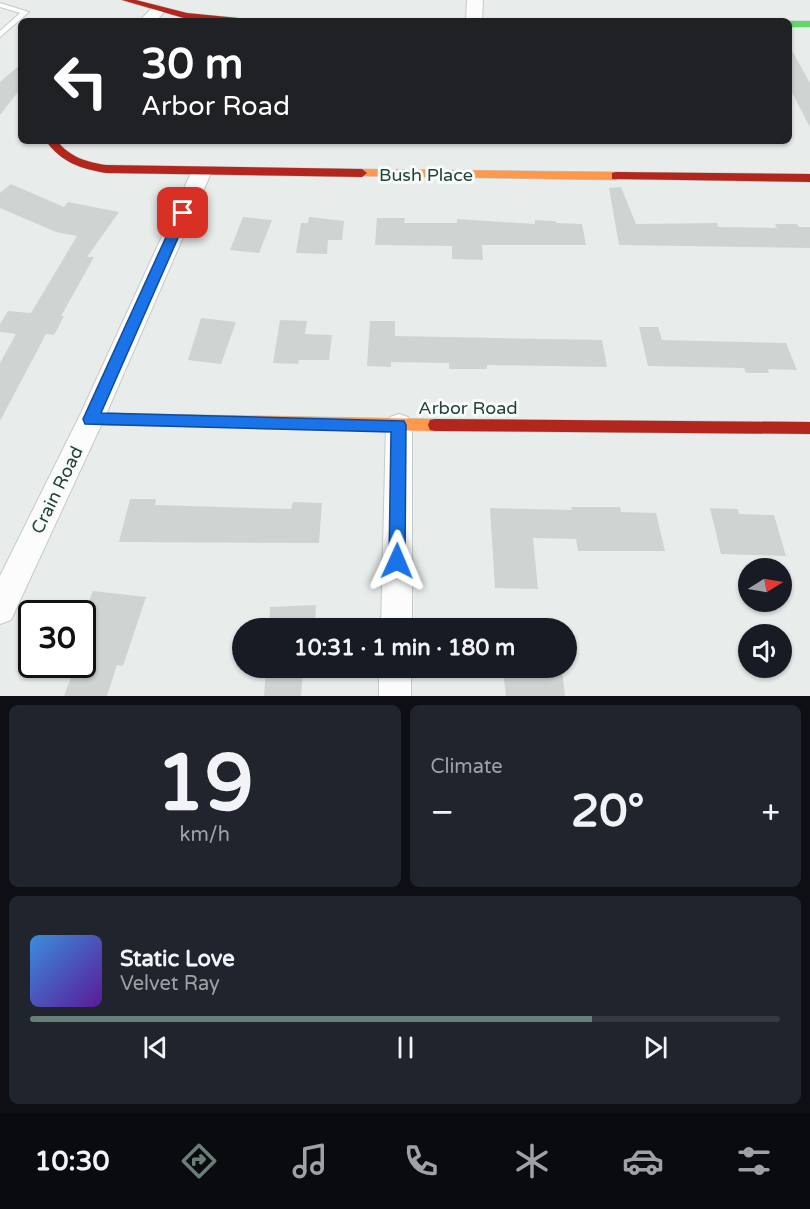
<!DOCTYPE html>
<meta charset="utf-8">
<style>
body{margin:0;font-family:"Varela Round",sans-serif;background:#20242c;color:#f1f3f6;height:100vh;display:flex;flex-direction:column;font-size:22px;white-space:nowrap}
*{box-sizing:border-box;margin:0}
p{font-size:20px;color:#9ea1a6}
.icon{flex:none;width:33px;height:33px;fill:none;stroke:currentColor;stroke-width:2;stroke-linecap:round;stroke-linejoin:round}
.map{position:relative;height:696px;overflow:hidden}
.details{display:flex;flex-direction:column;gap:9px;padding:9px;background:#0d0f14;flex:1}
.details>*{flex:none}
.top-card{position:absolute;left:18px;top:18px;width:774px;height:126px;border-radius:9px;box-shadow:0 2px 4px #0004;background:#202124;color:#fff;overflow:hidden}
.needle{width:39px;rotate:79deg}
.controls{position:absolute;left:738px;top:558px;display:grid;gap:12px}
.controls a{display:grid;place-items:center;width:54px;height:54px;border-radius:50%;background:#171b24;box-shadow:0 2px 4px #0004;font-size:30px}
.speed{position:absolute;left:18px;top:600px;display:flex;gap:12px;font-size:30px;font-weight:700;text-align:center}
.speed>*{display:grid;place-content:center;width:78px;height:78px;border-radius:50%;background:#171b24;box-shadow:0 2px 4px #0004;line-height:1}
.speed .limit{border:3px solid #111;border-radius:9px;background:#fff;color:#111}
.pin{position:absolute;display:grid;place-items:center;width:51px;height:51px;color:#fff;margin:-26px;border-radius:12px;box-shadow:0 3px 9px #0006}
.me{position:absolute;width:66px;margin:-33px;rotate:1deg;stroke-linejoin:round;filter:drop-shadow(0 0 4px #0008)}
.turn{display:flex;align-items:center;gap:21px;height:126px;padding:0 24px;font-size:27px}
.turn .icon{width:78px;height:78px;stroke-width:2.5}
.turn b{display:block;font-size:42px;line-height:51px}
.big{font-size:45px;font-weight:700;line-height:1.1}
.details .tile{flex:1;display:flex;flex-direction:column;justify-content:center;gap:9px;min-width:0;padding:0 21px;border-radius:9px;background:#20242c}
.details .dial{align-items:center;gap:0}
.dial b{font-size:78px;line-height:1}
.song{display:flex;align-items:center;gap:18px}
.cover{width:72px;height:72px;border-radius:9px;background:linear-gradient(135deg,hsl(210 70% 55%),hsl(270 70% 35%))}
.played{height:6px;border-radius:3px;background:linear-gradient(90deg,#697e78 75%,#363941 75%)}
.keys{display:flex;justify-content:space-around;direction:ltr}
.heat{display:flex;justify-content:space-between;align-items:center;font-size:33px;direction:ltr}
.details .tiles{flex:1;display:grid;gap:9px;grid-template-columns:1fr 1fr}
.tile:last-child{grid-column:span 2}
.trip{position:absolute;left:232px;top:618px;width:345px;height:60px;border-radius:30px;background:#171b24;box-shadow:0 2px 4px #0004;font-weight:700;line-height:60px;text-align:center}
.menu{display:flex;height:96px;justify-content:space-around;align-items:center;background:#090b0e;color:#9ea1a6}
.menu .icon{width:42px;height:42px}
.menu .current{color:#697e78}
.menu b{font-size:27px;color:#f1f3f6}
.map>svg:first-child{display:block}
.building{fill:#cfd4d2}
.lines{fill:none;stroke-linecap:round;stroke-linejoin:round}
.lane-casing{stroke:#c5cac8;stroke-width:2}
.street-casing{stroke:#c5cac8;stroke-width:2}
.fast-casing{stroke:#c3cbc8;stroke-width:1}
.slow-casing{stroke:#c3cbc8;stroke-width:1}
.jam-casing{stroke:#c3cbc8;stroke-width:1}
.lane{fill:#fcfcfc;fill-rule:evenodd}
.street{fill:#fcfcfc;fill-rule:evenodd}
.fast{fill:#63d668;fill-rule:evenodd}
.slow{fill:#ff974d;fill-rule:evenodd}
.jam{fill:#b3261e;fill-rule:evenodd}
.route{fill:#1a73e8;stroke:#114b97;stroke-width:1.5}
.labels{text-anchor:middle;stroke-width:6;stroke-linejoin:round;paint-order:stroke}
.street-label{font-size:18px;fill:#24423a;stroke:#f7fbf9}
</style>
<div class="map">
<svg width="810" height="696" viewBox="0 0 810 696">
<rect width="100%" height="100%" fill="#e8edeb"/>
<!-- building -->
<g class="building">
<path d="M 789,45 L 810,83 L 810,127 L 789,87 Z"/>
<path d="M 21,64 L 21,88 L 0,115 L 0,82 Z"/>
<path d="M 11,184 L 64,207 L 68,202 L 119,212 L 87,257 L 94,257 L 61,316 L 64,316 L 54,335 L 46,334 L 0,421 L 0,363 L 16,334 L 0,332 L 0,324 L 8,311 L 31,313 L 77,236 L 56,232 L 0,208 L 0,193 Z"/>
<path d="M 621,187 L 636,224 L 717,223 L 718,227 L 777,228 L 775,224 L 797,224 L 799,227 L 810,227 L 810,248 L 619,245 L 609,188 Z"/>
<path d="M 243,217 L 272,220 L 259,253 L 230,250 Z"/>
<path d="M 309,217 L 344,221 L 342,240 L 328,240 L 327,254 L 296,253 L 301,223 L 308,223 Z"/>
<path d="M 377,218 L 405,218 L 404,223 L 457,223 L 457,219 L 535,224 L 535,220 L 556,221 L 556,223 L 582,224 L 586,245 L 482,245 L 483,260 L 452,259 L 452,246 L 375,245 Z"/>
<path d="M 201,318 L 236,322 L 221,364 L 188,360 Z"/>
<path d="M 280,320 L 307,321 L 305,334 L 332,335 L 329,360 L 299,360 L 298,364 L 273,363 Z"/>
<path d="M 370,321 L 395,321 L 395,336 L 602,340 L 607,367 L 487,365 L 487,369 L 449,369 L 449,363 L 391,362 L 391,367 L 367,366 Z"/>
<path d="M 639,327 L 658,327 L 662,340 L 786,343 L 797,370 L 768,369 L 769,373 L 746,373 L 744,368 L 648,366 Z"/>
<path d="M 130,499 L 156,499 L 155,505 L 291,509 L 293,502 L 322,503 L 319,543 L 119,542 Z"/>
<path d="M 571,507 L 620,507 L 621,512 L 656,513 L 665,551 L 578,551 L 576,539 L 533,538 L 538,589 L 495,588 L 490,508 L 572,510 Z"/>
<path d="M 710,508 L 738,509 L 739,514 L 774,515 L 786,556 L 721,554 Z"/>
<path d="M 93,591 L 146,597 L 123,666 L 117,665 L 107,696 L 64,696 L 76,664 L 82,664 L 82,619 Z"/>
<path d="M 316,605 L 315,628 L 269,628 L 270,607 Z"/>
<path d="M 266,668 L 303,668 L 301,696 L 264,696 Z"/>
<path d="M 562,671 L 565,696 L 506,696 L 503,672 Z"/>
</g>
<g class="lines">
<!-- lane casing -->
<g class="lane-casing">
<path id="lane" d="M 0,3 L 29,12 L 0,37 L 0,31 L 20,13 L 0,7 Z"/>
</g>
<!-- street casing -->
<g class="street-casing">
<g id="street">
<path d="M 467,0 L 483,0 L 482,21 L 466,21 Z"/>
<path d="M 158,5 L 166,10 L 156,21 L 139,21 L 153,7 Z"/>
<path d="M 201,167 L 208,168 L 211,173 L 104,419 L 11,620 L 0,624 L 0,576 L 80,415 L 191,173 L 194,168 Z"/>
<path d="M 399,414 L 408,417 L 412,425 L 412,628 L 381,628 L 386,425 L 390,417 Z"/>
<rect x="379" y="668" width="32" height="28"/>
</g>
</g>
<!-- fast casing -->
<g class="fast-casing">
<rect id="fast" x="789" y="21" width="21" height="6"/>
</g>
<!-- slow casing -->
<g class="slow-casing">
<g id="slow">
<path d="M 362,169 L 616,172 L 622,176 L 616,180 L 358,176 L 358,170 Z"/>
<path d="M 91,413 L 435,419 L 440,420 L 442,425 L 440,430 L 435,431 L 91,425 L 86,423 L 84,419 L 86,415 Z"/>
</g>
</g>
<!-- jam casing -->
<g class="jam-casing">
<g id="jam">
<path d="M 122,0 L 136,0 L 187,13 L 238,18 L 242,21 L 187,19 Z"/>
<path d="M 46,141 L 57,141 C 70,157 86,162 106,165 L 362,169 L 367,173 L 362,177 L 106,173 C 81,169 61,162 46,141 Z"/>
<path d="M 616,172 L 810,174 L 810,182 L 612,179 L 612,173 Z"/>
<path d="M 435,419 L 810,422 L 810,434 L 435,431 L 430,430 L 428,425 L 430,420 Z"/>
</g>
</g>
<!-- lane -->
<use href="#lane" class="lane"/>
<!-- street -->
<use href="#street" class="street"/>
<!-- fast -->
<use href="#fast" class="fast"/>
<!-- slow -->
<use href="#slow" class="slow"/>
<!-- jam -->
<use href="#jam" class="jam"/>
</g>
<!-- route -->
<path class="route" d="M 183,209 L 189,213 L 101,413 L 404,421 L 406,425 L 405,561 L 403,567 L 397,569 L 391,567 L 389,561 L 391,432 L 85,424 L 83,419 L 177,213 Z"/>
<g class="labels">
<!-- street labels -->
<g class="street-label">
<text x="426" y="181">Bush Place</text>
<text x="468" y="414">Arbor Road</text>
<text transform="translate(57 490) rotate(-64)" y="6">Crain Road</text>
</g>
</g>
</svg>
<div class="controls">
<a><svg class="needle" viewBox="-14 -14 28 28"><path d="M0-13l5 13h-10z" fill="#e53935"/><path d="M0 13l5-13h-10z" fill="#9ea1a6"/></svg></a>
<a><svg class="icon" aria-label="sound" viewBox="0 0 24 24"><path d="M4 9h4l5-4v14l-5-4H4zM17 9q2 3 0 6"/></svg></a>
</div>
<div class="speed"><div class="limit">30</div></div>
<div class="pin" style="left:183px;top:213px;background:#d93025"><svg class="icon" aria-label="arrive" viewBox="0 0 24 24"><path d="M6 21V4h12l-3 4 3 4H6"/></svg></div>
<svg class="me" style="left:397px;top:561px" viewBox="-20 -20 40 40"><path d="M0-17L14 15 0 8-14 15z" fill="#1a73e8" stroke="#fff" stroke-width="4"/></svg>
<div class="trip">10:31 · 1 min · 180 m</div>
<div class="top-card">
<div class="turn"><svg class="icon" aria-label="left" viewBox="0 0 24 24"><path d="M17 20v-9H6M10 6l-5 5 5 5"/></svg><div><b>30 m</b>Arbor Road</div></div>
</div>
</div>
<section class="details">
<div class="tiles">
<div class="tile dial"><b>19</b><p>km/h</p></div>
<div class="tile"><p>Climate</p>
<div class="heat"><a>−</a><b class="big">20°</b><a>+</a></div>
</div>
<div class="tile">
<div class="song"><i class="cover"></i><div><b>Static Love</b><p>Velvet Ray</p></div></div>
<div class="played"></div>
<div class="keys"><svg class="icon" aria-label="previous" viewBox="0 0 24 24"><path d="M18 5L8 12l10 7zM5 5v14"/></svg><svg class="icon" aria-label="pause" viewBox="0 0 24 24"><path d="M8 5v14M16 5v14"/></svg><svg class="icon" aria-label="next" viewBox="0 0 24 24"><path d="M6 5l10 7-10 7zM19 5v14"/></svg></div>
</div>
</div>
</section>
<nav class="menu">
<b>10:30</b>
<svg class="icon current" aria-label="directions" viewBox="0 0 24 24"><path d="M12 3l9 9-9 9-9-9zM9 14v-3h6M13 9l2 2-2 2"/></svg>
<svg class="icon" aria-label="music" viewBox="0 0 24 24"><path d="M9 18V5l10-2v13"/><circle cx="6" cy="18" r="3"/><circle cx="16" cy="16" r="3"/></svg>
<svg class="icon" aria-label="phone" viewBox="0 0 24 24"><path d="M5 4h4l2 5-3 2q2 4 5 5l2-3 5 2v4C11 20 4 13 5 4z"/></svg>
<svg class="icon" aria-label="climate" viewBox="0 0 24 24"><path d="M12 3v18M4 7l16 10M4 17L20 7"/></svg>
<svg class="icon" aria-label="car" viewBox="0 0 24 24"><path d="M5 17H2v-5l4-1 3-4h7l3 4 3 1v5h-3M9 17h6M6 11h13"/><circle cx="7" cy="17" r="2"/><circle cx="17" cy="17" r="2"/></svg>
<svg class="icon" aria-label="filters" viewBox="0 0 24 24"><path d="M4 7h16M4 17h16"/><circle cx="9" cy="7" r="2"/><circle cx="15" cy="17" r="2"/></svg>
</nav>
